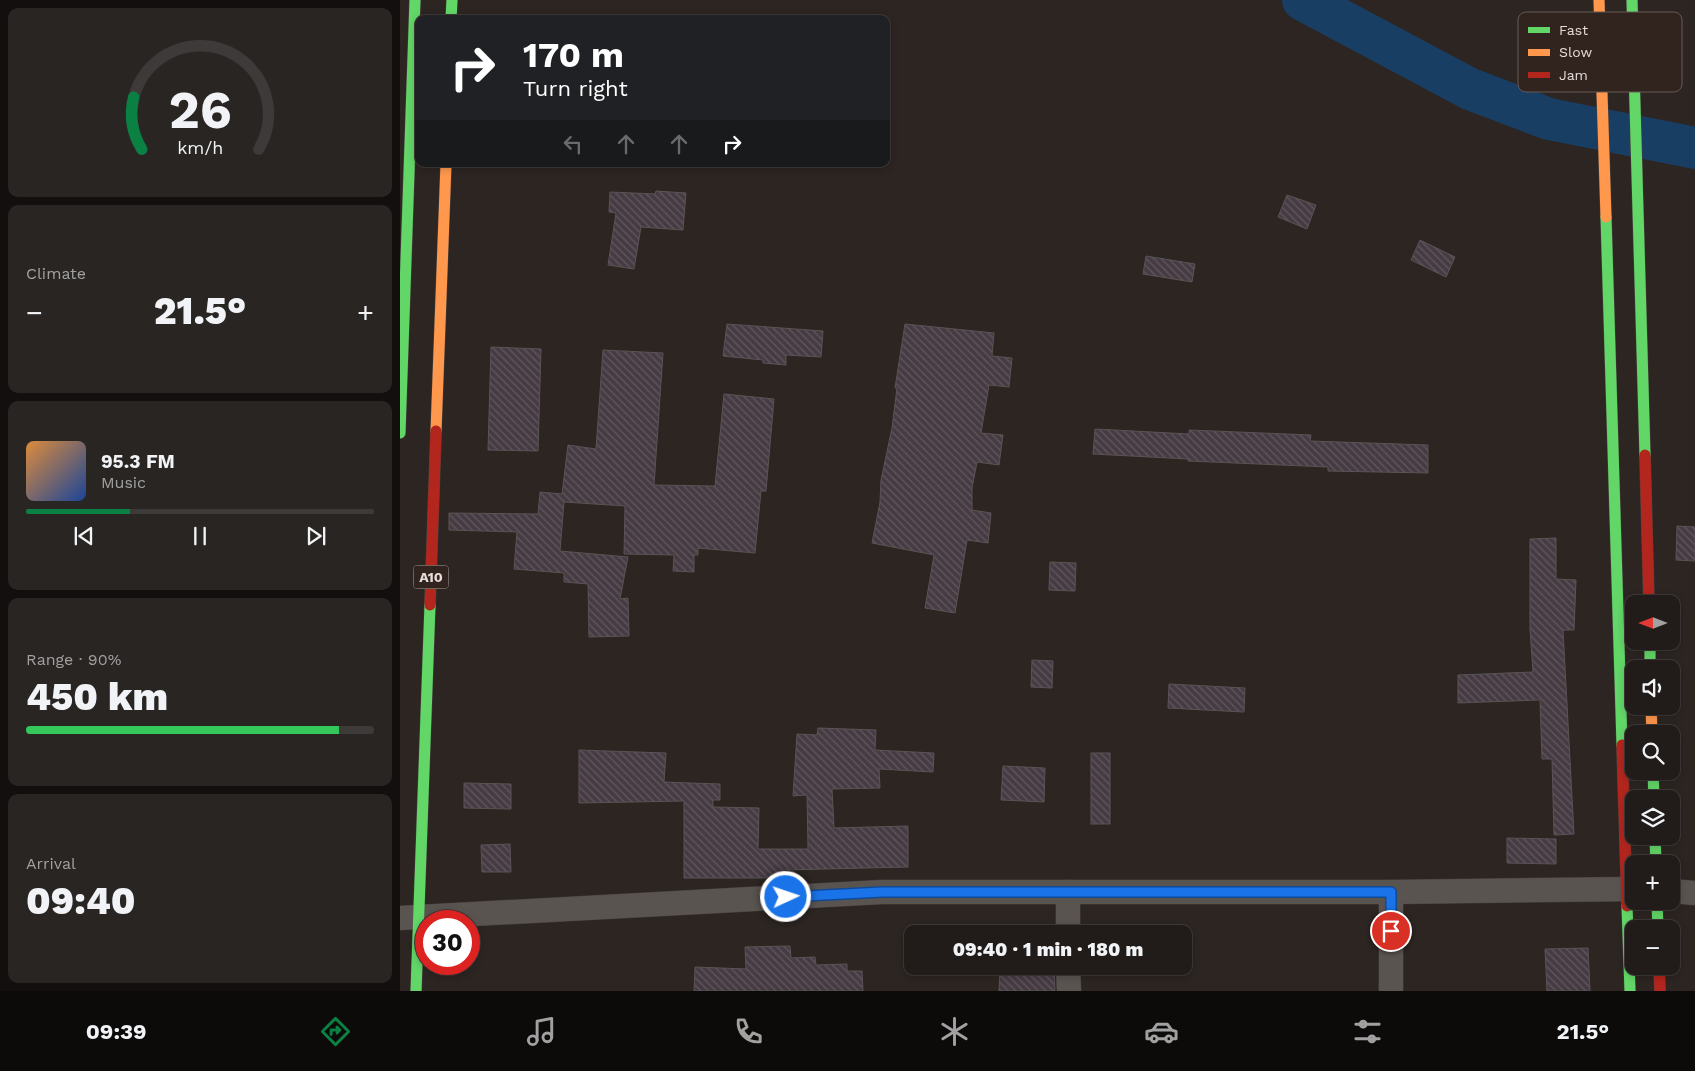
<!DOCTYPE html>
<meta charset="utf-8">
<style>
body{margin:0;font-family:"Work Sans",sans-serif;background:#292523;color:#f1f3f6;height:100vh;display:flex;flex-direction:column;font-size:19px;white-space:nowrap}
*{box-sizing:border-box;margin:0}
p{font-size:16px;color:#a2a1a2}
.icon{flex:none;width:28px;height:28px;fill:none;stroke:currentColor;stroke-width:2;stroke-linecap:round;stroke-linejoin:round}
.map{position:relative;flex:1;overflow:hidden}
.drawer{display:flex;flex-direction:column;gap:8px;padding:8px;background:#120f0e;width:400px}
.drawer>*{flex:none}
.top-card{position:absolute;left:15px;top:15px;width:475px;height:152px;border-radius:10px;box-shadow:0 2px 8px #0003,0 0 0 1px #3e3a39;background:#202124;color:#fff;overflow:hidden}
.needle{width:32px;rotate:270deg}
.buttons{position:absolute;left:1225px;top:595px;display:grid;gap:10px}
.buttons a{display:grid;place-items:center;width:55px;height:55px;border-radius:10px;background:#211c1a;box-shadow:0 2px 8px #0003,0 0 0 1px #3e3a39;font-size:25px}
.speed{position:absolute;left:15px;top:910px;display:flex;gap:10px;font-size:25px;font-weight:700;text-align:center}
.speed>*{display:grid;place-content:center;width:65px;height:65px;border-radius:50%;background:#211c1a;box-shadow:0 2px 8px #0003,0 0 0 1px #3e3a39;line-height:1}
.speed .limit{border:8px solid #d22;background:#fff;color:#111}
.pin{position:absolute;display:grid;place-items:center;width:42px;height:42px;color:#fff;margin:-21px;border:2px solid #fff;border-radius:50%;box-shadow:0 1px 5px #0007}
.me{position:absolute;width:55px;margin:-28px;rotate:87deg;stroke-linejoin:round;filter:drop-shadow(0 0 4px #0008)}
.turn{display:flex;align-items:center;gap:18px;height:105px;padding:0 25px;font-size:22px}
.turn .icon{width:65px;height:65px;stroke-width:2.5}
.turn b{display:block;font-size:35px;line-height:42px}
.lanes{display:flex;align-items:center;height:48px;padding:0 25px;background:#0003;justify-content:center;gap:25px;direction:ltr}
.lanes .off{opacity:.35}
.big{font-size:38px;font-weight:800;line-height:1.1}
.drawer .widget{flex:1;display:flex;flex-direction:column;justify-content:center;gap:8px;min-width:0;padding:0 18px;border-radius:10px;background:#292523}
.drawer .dial{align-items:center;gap:0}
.dial svg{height:130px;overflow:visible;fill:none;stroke:#3e3a39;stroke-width:7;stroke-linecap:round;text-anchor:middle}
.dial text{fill:#f1f3f6;stroke:none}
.song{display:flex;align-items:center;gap:15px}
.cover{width:60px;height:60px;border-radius:8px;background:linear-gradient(135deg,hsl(30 70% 55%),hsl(220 70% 35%))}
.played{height:5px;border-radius:2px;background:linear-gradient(90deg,#0b8043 30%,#3e3a39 30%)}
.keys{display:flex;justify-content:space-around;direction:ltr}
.heat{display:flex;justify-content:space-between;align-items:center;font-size:28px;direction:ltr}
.charge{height:8px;border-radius:4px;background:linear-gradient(90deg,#34c759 90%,#3e3a39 0)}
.trip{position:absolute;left:504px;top:925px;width:288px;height:50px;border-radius:10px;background:#211c1a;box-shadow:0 2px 8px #0003,0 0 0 1px #3e3a39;font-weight:800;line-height:50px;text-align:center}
.tab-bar{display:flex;height:80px;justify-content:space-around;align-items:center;background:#0d0b0a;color:#a2a1a2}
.tab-bar .icon{width:35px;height:35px}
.tab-bar .current{color:#0b8043}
.tab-bar b{font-size:22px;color:#f1f3f6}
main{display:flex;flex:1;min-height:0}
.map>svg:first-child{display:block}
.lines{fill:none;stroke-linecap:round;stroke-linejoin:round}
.river{stroke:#193e63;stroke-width:42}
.building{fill:url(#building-back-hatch);stroke:#595455}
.street-casing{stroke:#46403d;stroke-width:25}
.fast-casing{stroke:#46403d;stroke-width:12}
.slow-casing{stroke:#46403d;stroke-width:12}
.jam-casing{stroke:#46403d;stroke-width:12}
.street{stroke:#5a5451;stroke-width:24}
.fast{stroke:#63d668;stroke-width:11}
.slow{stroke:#ff974d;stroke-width:11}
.jam{stroke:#b3261e;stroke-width:11}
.route-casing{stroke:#114b97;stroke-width:12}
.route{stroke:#1a73e8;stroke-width:9}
.labels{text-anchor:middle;stroke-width:5;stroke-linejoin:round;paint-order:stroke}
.shield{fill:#31231d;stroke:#afa4a0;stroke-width:1}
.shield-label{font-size:14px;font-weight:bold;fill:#e5dbd8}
.key{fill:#31231d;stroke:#675a55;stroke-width:1}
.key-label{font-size:14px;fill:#e5dbd8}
</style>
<main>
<section class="drawer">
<div class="widget dial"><svg viewBox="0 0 100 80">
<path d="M14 69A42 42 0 1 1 86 69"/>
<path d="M14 69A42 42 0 0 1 9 37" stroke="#0b8043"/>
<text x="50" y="56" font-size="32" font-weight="700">26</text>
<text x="50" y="72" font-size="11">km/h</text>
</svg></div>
<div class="widget"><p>Climate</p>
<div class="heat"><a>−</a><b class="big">21.5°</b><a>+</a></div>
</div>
<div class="widget">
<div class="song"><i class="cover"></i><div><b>95.3 FM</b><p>Music</p></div></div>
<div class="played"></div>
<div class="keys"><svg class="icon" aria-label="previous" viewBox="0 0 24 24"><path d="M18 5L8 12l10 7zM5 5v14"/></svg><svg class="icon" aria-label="pause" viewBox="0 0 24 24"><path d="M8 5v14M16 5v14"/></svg><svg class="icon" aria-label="next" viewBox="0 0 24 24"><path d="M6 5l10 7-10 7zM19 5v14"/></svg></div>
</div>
<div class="widget"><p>Range · 90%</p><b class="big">450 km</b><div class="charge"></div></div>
<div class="widget"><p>Arrival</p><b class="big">09:40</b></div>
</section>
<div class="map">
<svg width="1295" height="991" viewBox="0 0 1295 991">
<defs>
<pattern id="building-back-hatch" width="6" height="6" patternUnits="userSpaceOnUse" patternTransform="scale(1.25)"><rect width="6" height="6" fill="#463b43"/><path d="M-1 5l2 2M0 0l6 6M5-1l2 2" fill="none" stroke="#61575d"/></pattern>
</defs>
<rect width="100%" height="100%" fill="#2c2522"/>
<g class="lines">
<!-- river -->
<path class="river" d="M 903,0 L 1070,89 L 1149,119 L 1295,148"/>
</g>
<!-- building -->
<g class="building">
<path d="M 256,191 L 286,193 L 283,230 L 241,227 L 234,269 L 208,265 L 216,213 L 209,212 L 210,192 L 255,194 Z"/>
<path d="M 887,195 L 916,205 L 907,229 L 878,217 Z"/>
<path d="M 1020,240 L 1055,257 L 1046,277 L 1011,260 Z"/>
<path d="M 746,256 L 795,264 L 792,282 L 743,274 Z"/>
<path d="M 327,324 L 423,331 L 421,357 L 386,355 L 386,365 L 363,363 L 363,360 L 323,356 Z"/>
<path d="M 505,324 L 594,333 L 592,356 L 612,358 L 609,387 L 589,385 L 581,433 L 603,435 L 599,465 L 577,462 L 572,488 L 572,510 L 591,513 L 588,543 L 567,540 L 555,613 L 525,608 L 534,555 L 472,543 L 480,502 L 481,480 L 492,428 L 497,388 L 495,388 Z"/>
<path d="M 91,347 L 141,349 L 138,451 L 88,450 Z"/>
<path d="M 203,350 L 263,353 L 254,485 L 315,486 L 324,394 L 374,399 L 366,491 L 361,491 L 355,553 L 298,548 L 298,555 L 294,555 L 294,572 L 273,571 L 274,555 L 224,554 L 225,506 L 164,502 L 160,551 L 228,557 L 220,599 L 228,598 L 229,636 L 189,637 L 188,584 L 164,582 L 164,573 L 114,569 L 117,532 L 49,530 L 49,513 L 138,514 L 140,492 L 162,494 L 168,445 L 196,449 Z"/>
<path d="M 695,429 L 789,434 L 789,430 L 911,435 L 910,441 L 1028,445 L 1028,473 L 928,471 L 928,467 L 788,461 L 788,459 L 693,454 Z"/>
<path d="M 1277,526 L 1295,527 L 1295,561 L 1276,560 Z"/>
<path d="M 1156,538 L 1156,579 L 1176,580 L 1174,630 L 1163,630 L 1174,834 L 1154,835 L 1152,759 L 1142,759 L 1140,700 L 1058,703 L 1058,675 L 1133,672 L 1130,629 L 1130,539 Z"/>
<path d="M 650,562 L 676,563 L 675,591 L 649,590 Z"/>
<path d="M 632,660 L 653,661 L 652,688 L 631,687 Z"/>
<path d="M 769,684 L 845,688 L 844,712 L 768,708 Z"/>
<path d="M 418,728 L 476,730 L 475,750 L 534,753 L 533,772 L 479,769 L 480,788 L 432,789 L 434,828 L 508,826 L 508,867 L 383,870 L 383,878 L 284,878 L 284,801 L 179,803 L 179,750 L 266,753 L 264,782 L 320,784 L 320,800 L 313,800 L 313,807 L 359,808 L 358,849 L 408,849 L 407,795 L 393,796 L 397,734 L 417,735 Z"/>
<rect x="691" y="753" width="19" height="71"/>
<path d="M 603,766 L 645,768 L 644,802 L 601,800 Z"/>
<path d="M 64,783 L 111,784 L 111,809 L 64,808 Z"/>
<path d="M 1107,838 L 1156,839 L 1156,864 L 1107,863 Z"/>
<path d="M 110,844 L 111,872 L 82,872 L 81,845 Z"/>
<path d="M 612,927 L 654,929 L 654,934 L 612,934 Z"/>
<path d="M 390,946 L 391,958 L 415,957 L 416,965 L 447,964 L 447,971 L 462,971 L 463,991 L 294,991 L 295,967 L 346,969 L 345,947 Z"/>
<path d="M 1188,948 L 1190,991 L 1147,991 L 1145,949 Z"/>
<path d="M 611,966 L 654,966 L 655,991 L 599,991 L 600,969 L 611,970 Z"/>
</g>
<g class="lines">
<!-- street casing -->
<g class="street-casing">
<g id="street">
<path d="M 1271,891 L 1295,893"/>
<path d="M 668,892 L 668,934"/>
<path d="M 991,892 L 991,991"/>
<path d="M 0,918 L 482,892 L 991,892 L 1234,889"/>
<path d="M 668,966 L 669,991"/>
</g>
</g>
<!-- fast casing -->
<g class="fast-casing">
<g id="fast">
<path d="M 1232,0 L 1245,455"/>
<path d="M 51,19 L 52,0"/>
<path d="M 1206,217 L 1222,745"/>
<path d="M 0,433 L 15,0"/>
<path d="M 1250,641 L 1250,669"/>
<path d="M 1253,771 L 1254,799"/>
<path d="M 1255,836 L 1256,864"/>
<path d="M 1257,901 L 1258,929"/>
<path d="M 1227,906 L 1230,991"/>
<path d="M 16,991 L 30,605"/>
</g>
</g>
<!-- slow casing -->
<g class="slow-casing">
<g id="slow">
<path d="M 1199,0 L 1206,217"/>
<path d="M 36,431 L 46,164"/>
<path d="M 1251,706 L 1252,734"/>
</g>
</g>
<!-- jam casing -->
<g class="jam-casing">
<g id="jam">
<path d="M 1245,455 L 1249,604"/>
<path d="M 30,605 L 36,431"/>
<path d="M 1222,745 L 1227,906"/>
<path d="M 1259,966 L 1260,991"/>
</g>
</g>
<!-- street -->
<use href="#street" class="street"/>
<!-- fast -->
<use href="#fast" class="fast"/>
<!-- slow -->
<use href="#slow" class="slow"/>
<!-- jam -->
<use href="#jam" class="jam"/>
</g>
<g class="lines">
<!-- route casing -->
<g class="route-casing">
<path id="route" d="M 386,897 L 482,892 L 991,892 L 991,931"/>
</g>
<!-- route -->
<use href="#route" class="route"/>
</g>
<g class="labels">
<!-- shield labels -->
<rect class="shield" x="13.5" y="565.5" width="35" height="23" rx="4"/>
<g class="shield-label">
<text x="31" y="582">A10</text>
</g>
</g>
<!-- legend -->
<rect x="1118" y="12" width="164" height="80" rx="8" class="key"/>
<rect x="1128" y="27" width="22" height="6" fill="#63d668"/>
<rect x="1128" y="49" width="22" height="7" fill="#ff974d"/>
<rect x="1128" y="72" width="22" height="6" fill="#b3261e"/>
<g class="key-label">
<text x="1159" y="35">Fast</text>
<text x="1159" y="57">Slow</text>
<text x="1159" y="80">Jam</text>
</g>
</svg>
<div class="buttons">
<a><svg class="needle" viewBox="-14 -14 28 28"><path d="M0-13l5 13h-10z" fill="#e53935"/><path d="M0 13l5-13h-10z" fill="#a2a1a2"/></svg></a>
<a><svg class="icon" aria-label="sound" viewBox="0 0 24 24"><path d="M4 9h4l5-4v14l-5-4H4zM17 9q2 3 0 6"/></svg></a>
<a><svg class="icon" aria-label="search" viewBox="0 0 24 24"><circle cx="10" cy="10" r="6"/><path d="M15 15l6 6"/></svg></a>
<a><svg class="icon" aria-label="layers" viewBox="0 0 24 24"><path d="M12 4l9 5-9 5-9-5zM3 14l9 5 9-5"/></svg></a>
<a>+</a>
<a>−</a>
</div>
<div class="speed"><div class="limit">30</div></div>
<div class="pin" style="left:991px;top:931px;background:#d93025"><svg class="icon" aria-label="arrive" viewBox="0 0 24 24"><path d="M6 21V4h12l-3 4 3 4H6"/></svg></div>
<svg class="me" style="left:386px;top:897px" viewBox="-20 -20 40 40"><circle r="17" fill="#1a73e8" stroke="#fff" stroke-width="3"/><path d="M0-11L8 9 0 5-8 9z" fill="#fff"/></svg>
<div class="trip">09:40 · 1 min · 180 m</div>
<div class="top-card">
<div class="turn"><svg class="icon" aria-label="right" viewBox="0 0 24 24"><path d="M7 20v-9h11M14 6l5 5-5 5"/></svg><div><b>170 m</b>Turn right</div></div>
<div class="lanes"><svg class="icon off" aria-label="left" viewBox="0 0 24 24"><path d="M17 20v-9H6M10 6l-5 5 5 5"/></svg><svg class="icon off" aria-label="ahead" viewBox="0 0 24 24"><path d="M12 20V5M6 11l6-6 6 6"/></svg><svg class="icon off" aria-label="ahead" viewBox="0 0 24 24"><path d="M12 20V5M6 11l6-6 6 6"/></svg><svg class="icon" aria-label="right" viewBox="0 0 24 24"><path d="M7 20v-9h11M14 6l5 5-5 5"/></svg></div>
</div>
</div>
</main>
<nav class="tab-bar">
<b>09:39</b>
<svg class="icon current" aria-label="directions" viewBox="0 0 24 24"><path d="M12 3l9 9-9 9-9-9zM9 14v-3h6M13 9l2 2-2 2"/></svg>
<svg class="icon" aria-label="music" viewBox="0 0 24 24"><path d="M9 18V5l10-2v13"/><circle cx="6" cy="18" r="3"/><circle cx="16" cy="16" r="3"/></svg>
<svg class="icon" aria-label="phone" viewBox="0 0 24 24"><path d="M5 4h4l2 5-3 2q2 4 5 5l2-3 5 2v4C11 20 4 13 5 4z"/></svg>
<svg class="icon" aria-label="climate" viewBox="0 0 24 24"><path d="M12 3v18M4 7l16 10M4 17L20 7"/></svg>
<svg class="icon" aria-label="car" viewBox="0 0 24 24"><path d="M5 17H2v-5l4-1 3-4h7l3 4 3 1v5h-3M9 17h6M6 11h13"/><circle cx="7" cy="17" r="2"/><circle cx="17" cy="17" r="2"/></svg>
<svg class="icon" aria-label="filters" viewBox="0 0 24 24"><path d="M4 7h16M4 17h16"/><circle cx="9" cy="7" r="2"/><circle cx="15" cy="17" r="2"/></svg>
<b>21.5°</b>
</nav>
